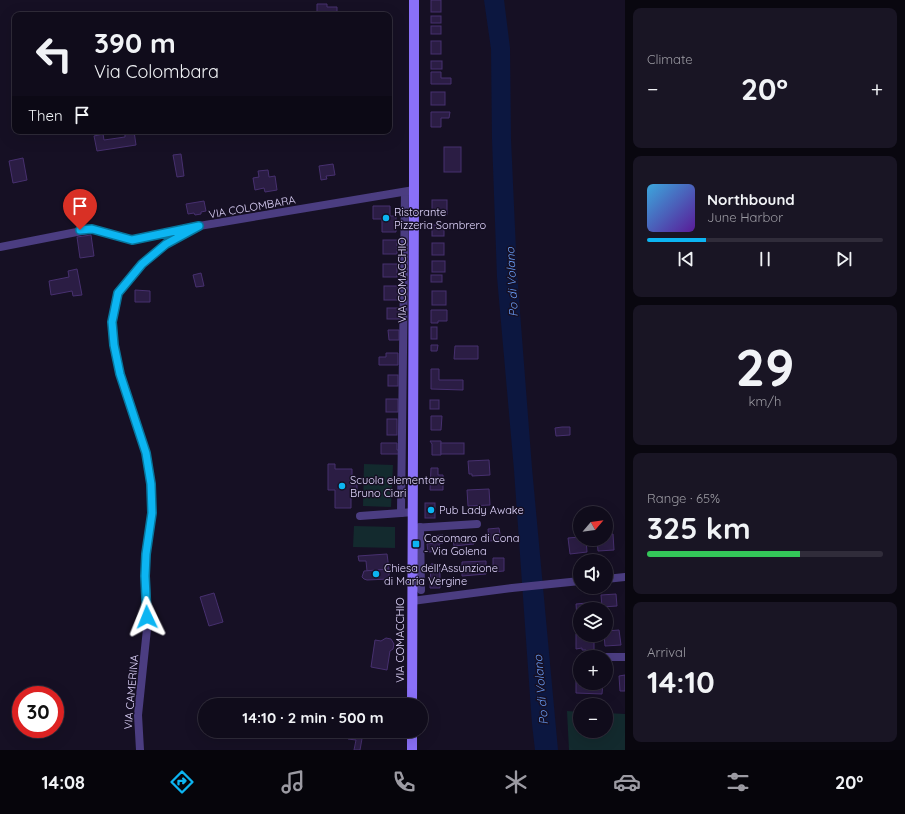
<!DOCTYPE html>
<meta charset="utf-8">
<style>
body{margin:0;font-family:Quicksand,sans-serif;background:#191524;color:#f1f3f6;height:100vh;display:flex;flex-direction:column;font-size:15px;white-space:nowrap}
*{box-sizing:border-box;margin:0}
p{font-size:13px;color:#9c9ba3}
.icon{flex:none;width:22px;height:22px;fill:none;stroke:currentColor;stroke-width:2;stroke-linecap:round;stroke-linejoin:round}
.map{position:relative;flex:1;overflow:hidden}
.details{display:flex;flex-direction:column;gap:8px;padding:8px;background:#09070f;width:280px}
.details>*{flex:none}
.banner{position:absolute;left:12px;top:12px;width:380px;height:122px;border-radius:8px;box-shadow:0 4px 16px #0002,0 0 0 1px #302c3a;background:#100c1b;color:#f1f3f6;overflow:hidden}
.needle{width:26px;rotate:61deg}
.tools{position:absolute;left:573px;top:506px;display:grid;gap:8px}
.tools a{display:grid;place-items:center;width:40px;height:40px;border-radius:50%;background:#100c1b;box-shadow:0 4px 16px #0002,0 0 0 1px #302c3a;font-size:20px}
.speed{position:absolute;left:12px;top:686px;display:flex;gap:8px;font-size:20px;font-weight:700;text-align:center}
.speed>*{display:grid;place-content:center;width:52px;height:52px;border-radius:50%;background:#100c1b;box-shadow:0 4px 16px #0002,0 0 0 1px #302c3a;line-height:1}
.speed .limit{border:6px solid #d22;background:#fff;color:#111}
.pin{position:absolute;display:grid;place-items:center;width:34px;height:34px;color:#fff;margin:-41px -17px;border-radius:50% 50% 50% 0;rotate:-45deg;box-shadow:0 0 4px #0007}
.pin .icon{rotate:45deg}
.me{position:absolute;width:44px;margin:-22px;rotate:358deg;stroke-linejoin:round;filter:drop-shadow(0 0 3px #0008)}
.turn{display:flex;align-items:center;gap:14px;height:84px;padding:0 16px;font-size:18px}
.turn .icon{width:52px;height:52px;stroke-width:2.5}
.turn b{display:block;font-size:28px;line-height:34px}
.then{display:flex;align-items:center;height:38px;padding:0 16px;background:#0003;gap:8px;font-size:15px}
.big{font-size:30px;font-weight:800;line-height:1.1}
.details .card{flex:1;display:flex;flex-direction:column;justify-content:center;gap:6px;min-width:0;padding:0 14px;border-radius:8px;background:#191524}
.details .dial{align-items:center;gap:0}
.dial b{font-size:52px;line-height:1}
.song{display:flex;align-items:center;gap:12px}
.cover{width:48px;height:48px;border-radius:6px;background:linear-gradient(135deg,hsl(200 70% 55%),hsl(270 70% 35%))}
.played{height:4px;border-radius:2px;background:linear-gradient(90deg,#0cb5f2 25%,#302c3a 25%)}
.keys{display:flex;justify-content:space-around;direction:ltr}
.heat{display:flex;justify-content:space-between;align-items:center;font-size:22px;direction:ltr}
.charge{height:6px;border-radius:3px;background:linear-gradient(90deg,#34c759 65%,#302c3a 0)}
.trip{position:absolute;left:198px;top:698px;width:230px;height:40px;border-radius:20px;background:#100c1b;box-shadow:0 4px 16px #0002,0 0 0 1px #302c3a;font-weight:800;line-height:40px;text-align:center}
.dock{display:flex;height:64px;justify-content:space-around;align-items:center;background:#06050b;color:#9c9ba3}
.dock .icon{width:28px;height:28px}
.dock .selected{color:#0cb5f2}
.dock b{font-size:18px;color:#f1f3f6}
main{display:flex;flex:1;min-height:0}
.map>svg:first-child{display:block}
.green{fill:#132a2e}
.water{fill:#0c1740}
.building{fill:#2b1d44;stroke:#47306f}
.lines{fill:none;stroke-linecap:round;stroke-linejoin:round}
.street{stroke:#4b3d81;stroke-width:8}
.secondary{stroke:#8a70f8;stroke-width:10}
.route-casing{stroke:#08769d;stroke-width:10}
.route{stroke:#0cb5f2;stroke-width:7}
.poi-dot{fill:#0cb5f2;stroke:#161024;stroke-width:1.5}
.labels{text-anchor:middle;stroke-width:3;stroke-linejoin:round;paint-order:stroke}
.street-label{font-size:11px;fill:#e0d5fd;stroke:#161024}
.poi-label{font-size:11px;fill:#e0d5fd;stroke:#161024;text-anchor:start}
.water-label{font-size:12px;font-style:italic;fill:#689df8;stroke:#161024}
</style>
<main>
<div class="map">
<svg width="625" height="750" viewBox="0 0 625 750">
<rect width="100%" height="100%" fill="#161024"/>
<!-- green -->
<g class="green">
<path d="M 364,464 L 393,465 L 391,507 L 363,506 Z"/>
<path d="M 354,526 L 395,527 L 395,548 L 353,547 Z"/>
<path d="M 567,711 L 580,712 L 580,731 L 606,731 L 606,713 L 625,714 L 625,750 L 569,750 Z"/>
</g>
<!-- water -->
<path class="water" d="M 484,0 L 504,0 L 510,48 L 511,139 L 517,273 L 532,468 L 558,750 L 535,750 L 532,724 L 514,470 L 497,277 L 492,139 L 491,49 Z"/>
<!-- building -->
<g class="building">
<rect x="431" y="0" width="10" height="12"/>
<path d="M 317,4 L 327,4 L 327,7 L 337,7 L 337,15 L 317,15 Z"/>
<rect x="431" y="16" width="10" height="7"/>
<rect x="431" y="26" width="10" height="8"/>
<rect x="431" y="41" width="10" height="13"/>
<rect x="431" y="61" width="11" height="8"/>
<path d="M 431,72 L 441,72 L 441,78 L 451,78 L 451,84 L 431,84 Z"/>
<rect x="431" y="92" width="14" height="13"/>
<path d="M 431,112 L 450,112 L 449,118 L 441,118 L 441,127 L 431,127 Z"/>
<path d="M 125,131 L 134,131 L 136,145 L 97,151 L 94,136 L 103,134 L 104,140 L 125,137 Z"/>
<rect x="444" y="147" width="17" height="25"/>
<path d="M 181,154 L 184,176 L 177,177 L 173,155 Z"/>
<path d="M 23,158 L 27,180 L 13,183 L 9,161 Z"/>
<path d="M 333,164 L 335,175 L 326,176 L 327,179 L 321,180 L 319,166 Z"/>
<path d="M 268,170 L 269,177 L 275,176 L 277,190 L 265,192 L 264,188 L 255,190 L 253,178 L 259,177 L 258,171 Z"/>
<rect x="432" y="200" width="15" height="14"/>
<path d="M 204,201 L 206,211 L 201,212 L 201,214 L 195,215 L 194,213 L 188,214 L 186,204 Z"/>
<path d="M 373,206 L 390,206 L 390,216 L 396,216 L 396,232 L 382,232 L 382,219 L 373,219 Z"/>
<rect x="432" y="225" width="12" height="11"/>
<path d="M 91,235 L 94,256 L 80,258 L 77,237 Z"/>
<rect x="383" y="240" width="14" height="14"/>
<rect x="432" y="243" width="12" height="12"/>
<rect x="432" y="261" width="13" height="11"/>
<rect x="383" y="264" width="14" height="13"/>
<path d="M 77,269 L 82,295 L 73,296 L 72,291 L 51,295 L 49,281 L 69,277 L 68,271 Z"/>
<path d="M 201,273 L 204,286 L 196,287 L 193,275 Z"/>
<rect x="431" y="275" width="11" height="7"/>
<rect x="384" y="286" width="14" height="14"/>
<path d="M 135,290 L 150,291 L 150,302 L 135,302 Z"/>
<rect x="432" y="291" width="14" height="14"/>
<rect x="387" y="308" width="12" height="11"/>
<path d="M 431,310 L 447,310 L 447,321 L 438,321 L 438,323 L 431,323 Z"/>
<rect x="431" y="327" width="6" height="12"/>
<path d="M 388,330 L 399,330 L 399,340 L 389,340 Z"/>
<path d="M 431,345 L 438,345 L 437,351 L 431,351 Z"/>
<path d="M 455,346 L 478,346 L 478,359 L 454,359 Z"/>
<path d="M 386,353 L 398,353 L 398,365 L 379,365 L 379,357 L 386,357 Z"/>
<path d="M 431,369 L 439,369 L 439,380 L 463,380 L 463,390 L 431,389 Z"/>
<rect x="388" y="375" width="10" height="11"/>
<rect x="386" y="399" width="12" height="13"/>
<rect x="430" y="400" width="9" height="9"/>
<path d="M 431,416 L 442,416 L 441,430 L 431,430 Z"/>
<rect x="387" y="419" width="10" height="16"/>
<path d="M 562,427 L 570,427 L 570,435 L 556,436 L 555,428 Z"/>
<path d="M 430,441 L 441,441 L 441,455 L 432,455 L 432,444 Z"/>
<path d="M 381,443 L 397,443 L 397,450 L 401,450 L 401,454 L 381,454 Z"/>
<rect x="441" y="443" width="23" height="11"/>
<path d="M 489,460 L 490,475 L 472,476 L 472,474 L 469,474 L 468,461 Z"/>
<path d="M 328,464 L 335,464 L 335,469 L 352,469 L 352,479 L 357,479 L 357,490 L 351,490 L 351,508 L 335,508 L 335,490 L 328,490 Z"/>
<path d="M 431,468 L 438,468 L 438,475 L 443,475 L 443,490 L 430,490 Z"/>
<path d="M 489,489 L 490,505 L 468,506 L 467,490 Z"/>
<rect x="425" y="503" width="10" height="15"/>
<path d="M 499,528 L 501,540 L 489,541 L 488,529 Z"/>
<path d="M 606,534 L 613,534 L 614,550 L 598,551 L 597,539 L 606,539 Z"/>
<path d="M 443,535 L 443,543 L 439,544 L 440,551 L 428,552 L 427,544 L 433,543 L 432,536 Z"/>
<path d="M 473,536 L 474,544 L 454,546 L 453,537 Z"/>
<path d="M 580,537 L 580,539 L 586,539 L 587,552 L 570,554 L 568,538 Z"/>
<path d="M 387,554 L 389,569 L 367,571 L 366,561 L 359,561 L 358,556 Z"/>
<path d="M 493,558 L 504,558 L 504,571 L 493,572 Z"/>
<path d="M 486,561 L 486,574 L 462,576 L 462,562 Z"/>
<path d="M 431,564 L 440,564 L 440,588 L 430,588 Z"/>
<path d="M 389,569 L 389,579 L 367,580 L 364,579 L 362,577 L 364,571 Z"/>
<path d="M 214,593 L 223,622 L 209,626 L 200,597 Z"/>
<path d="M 616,594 L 617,606 L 602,607 L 601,595 Z"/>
<path d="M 587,603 L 588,608 L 590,609 L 580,609 L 580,618 L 577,618 L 576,604 Z"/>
<path d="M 619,630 L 621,645 L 605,646 L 604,635 L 606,635 L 606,631 Z"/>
<path d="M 576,634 L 591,635 L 591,642 L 594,642 L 594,652 L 587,652 L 586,650 L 582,650 L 582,648 L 576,649 Z"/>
<path d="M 386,638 L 391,639 L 394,644 L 393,649 L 390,651 L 387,670 L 371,667 L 375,640 L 381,641 Z"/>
<path d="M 625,675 L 625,691 L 620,691 L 619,676 Z"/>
<path d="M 576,680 L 580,680 L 580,683 L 603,683 L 602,694 L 576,693 Z"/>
<path d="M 349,731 L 363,733 L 360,750 L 354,750 L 356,740 L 348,739 Z"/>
</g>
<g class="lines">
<!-- street -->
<g class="street">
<path d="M 405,192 L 401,513 L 413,512"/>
<path d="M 0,247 L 92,229 L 132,240 L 199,226 L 414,190"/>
<path d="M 360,516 L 401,513"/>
<path d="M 420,527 L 421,590"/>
<path d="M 413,528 L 477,524"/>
<path d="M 606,579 L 625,577"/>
<path d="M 412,601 L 512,588 L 580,581"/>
<path d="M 602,657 L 625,657"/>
<path d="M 140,750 L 138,715 L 147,629 L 145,575 L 146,554 L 152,513 L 151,484 L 146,453 L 120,374 L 114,345 L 112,322 L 118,293 L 142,264 L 166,244 L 199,226"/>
</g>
<!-- secondary -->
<g class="secondary">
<path d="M 412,705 L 414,190 L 414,0"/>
<path d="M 412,750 L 412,731"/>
</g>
</g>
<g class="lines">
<!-- route casing -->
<g class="route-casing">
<path id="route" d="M 80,230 L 92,229 L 132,240 L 199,226 L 166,244 L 142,264 L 118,293 L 112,322 L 114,345 L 120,374 L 146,453 L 151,484 L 152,513 L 146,554 L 145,576 L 147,617"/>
</g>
<!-- route -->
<use href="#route" class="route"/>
</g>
<!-- markers -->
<g class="poi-dot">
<circle cx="386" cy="218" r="4"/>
<circle cx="342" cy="486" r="4"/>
<circle cx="431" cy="510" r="4"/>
<rect x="412" y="540" width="8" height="8" rx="2"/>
<circle cx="376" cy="574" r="4"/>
</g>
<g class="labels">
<!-- street labels -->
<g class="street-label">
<text transform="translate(252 207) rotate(-10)" y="4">VIA COLOMBARA</text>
<text transform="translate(402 280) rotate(-90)" y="4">VIA COMACCHIO</text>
<text transform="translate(400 640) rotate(-90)" y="4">VIA COMACCHIO</text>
<text transform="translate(131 692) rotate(-85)" y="4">VIA CAMERINA</text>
</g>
<!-- poi labels -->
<g class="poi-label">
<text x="394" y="216">Ristorante<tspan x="394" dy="13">Pizzeria Sombrero</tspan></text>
<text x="350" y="484">Scuola elementare<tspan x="350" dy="13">Bruno Ciari</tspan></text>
<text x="439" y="514">Pub Lady Awake</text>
<text x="424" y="542">Cocomaro di Cona<tspan x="424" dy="13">- Via Golena</tspan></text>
<text x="384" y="572">Chiesa dell'Assunzione<tspan x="384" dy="13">di Maria Vergine</tspan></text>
</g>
<!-- water labels -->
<g class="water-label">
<text transform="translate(512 282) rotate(-93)" y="4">Po di Volano</text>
<text transform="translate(541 690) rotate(-95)" y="4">Po di Volano</text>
</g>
</g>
</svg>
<div class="tools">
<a><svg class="needle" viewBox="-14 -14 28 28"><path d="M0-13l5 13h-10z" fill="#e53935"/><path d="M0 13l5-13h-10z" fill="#9c9ba3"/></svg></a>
<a><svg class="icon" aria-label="sound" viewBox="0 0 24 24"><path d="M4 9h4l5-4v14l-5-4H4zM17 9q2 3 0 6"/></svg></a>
<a><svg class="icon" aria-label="layers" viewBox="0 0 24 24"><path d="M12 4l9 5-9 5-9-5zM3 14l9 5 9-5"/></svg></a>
<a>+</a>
<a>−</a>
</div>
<div class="speed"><div class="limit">30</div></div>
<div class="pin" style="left:80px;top:230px;background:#d93025"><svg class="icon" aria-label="arrive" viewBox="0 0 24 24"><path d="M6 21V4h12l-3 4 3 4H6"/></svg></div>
<svg class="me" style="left:147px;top:617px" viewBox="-20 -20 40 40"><path d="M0-17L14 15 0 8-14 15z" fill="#0cb5f2" stroke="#fff" stroke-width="4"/></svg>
<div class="trip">14:10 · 2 min · 500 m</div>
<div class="banner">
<div class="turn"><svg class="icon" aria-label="left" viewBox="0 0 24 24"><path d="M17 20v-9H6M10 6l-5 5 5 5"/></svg><div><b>390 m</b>Via Colombara</div></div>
<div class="then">Then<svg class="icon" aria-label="arrive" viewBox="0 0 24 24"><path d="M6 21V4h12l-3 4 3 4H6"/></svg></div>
</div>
</div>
<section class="details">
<div class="card"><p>Climate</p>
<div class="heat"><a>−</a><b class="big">20°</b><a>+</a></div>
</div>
<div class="card">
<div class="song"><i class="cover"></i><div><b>Northbound</b><p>June Harbor</p></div></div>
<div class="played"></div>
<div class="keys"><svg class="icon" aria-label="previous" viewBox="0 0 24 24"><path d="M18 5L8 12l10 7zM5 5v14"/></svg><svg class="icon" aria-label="pause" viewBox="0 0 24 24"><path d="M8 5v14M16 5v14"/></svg><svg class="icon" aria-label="next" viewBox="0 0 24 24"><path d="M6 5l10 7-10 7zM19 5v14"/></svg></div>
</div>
<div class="card dial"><b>29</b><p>km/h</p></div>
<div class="card"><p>Range · 65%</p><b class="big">325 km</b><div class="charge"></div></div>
<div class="card"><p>Arrival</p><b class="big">14:10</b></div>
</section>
</main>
<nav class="dock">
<b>14:08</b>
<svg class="icon selected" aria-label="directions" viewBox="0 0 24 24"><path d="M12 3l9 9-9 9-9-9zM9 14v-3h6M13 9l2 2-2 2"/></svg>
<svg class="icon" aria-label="music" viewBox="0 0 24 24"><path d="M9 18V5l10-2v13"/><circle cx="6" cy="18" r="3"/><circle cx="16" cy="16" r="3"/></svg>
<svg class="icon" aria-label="phone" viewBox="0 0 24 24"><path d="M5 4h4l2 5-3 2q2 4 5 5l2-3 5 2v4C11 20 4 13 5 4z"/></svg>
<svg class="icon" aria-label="climate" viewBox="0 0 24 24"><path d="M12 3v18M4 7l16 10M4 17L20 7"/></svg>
<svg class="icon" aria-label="car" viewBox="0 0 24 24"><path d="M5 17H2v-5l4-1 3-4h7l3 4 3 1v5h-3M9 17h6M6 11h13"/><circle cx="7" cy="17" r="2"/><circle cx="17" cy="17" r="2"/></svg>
<svg class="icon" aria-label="filters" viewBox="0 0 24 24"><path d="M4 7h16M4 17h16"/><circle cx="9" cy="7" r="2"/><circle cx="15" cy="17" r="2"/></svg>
<b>20°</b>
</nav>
